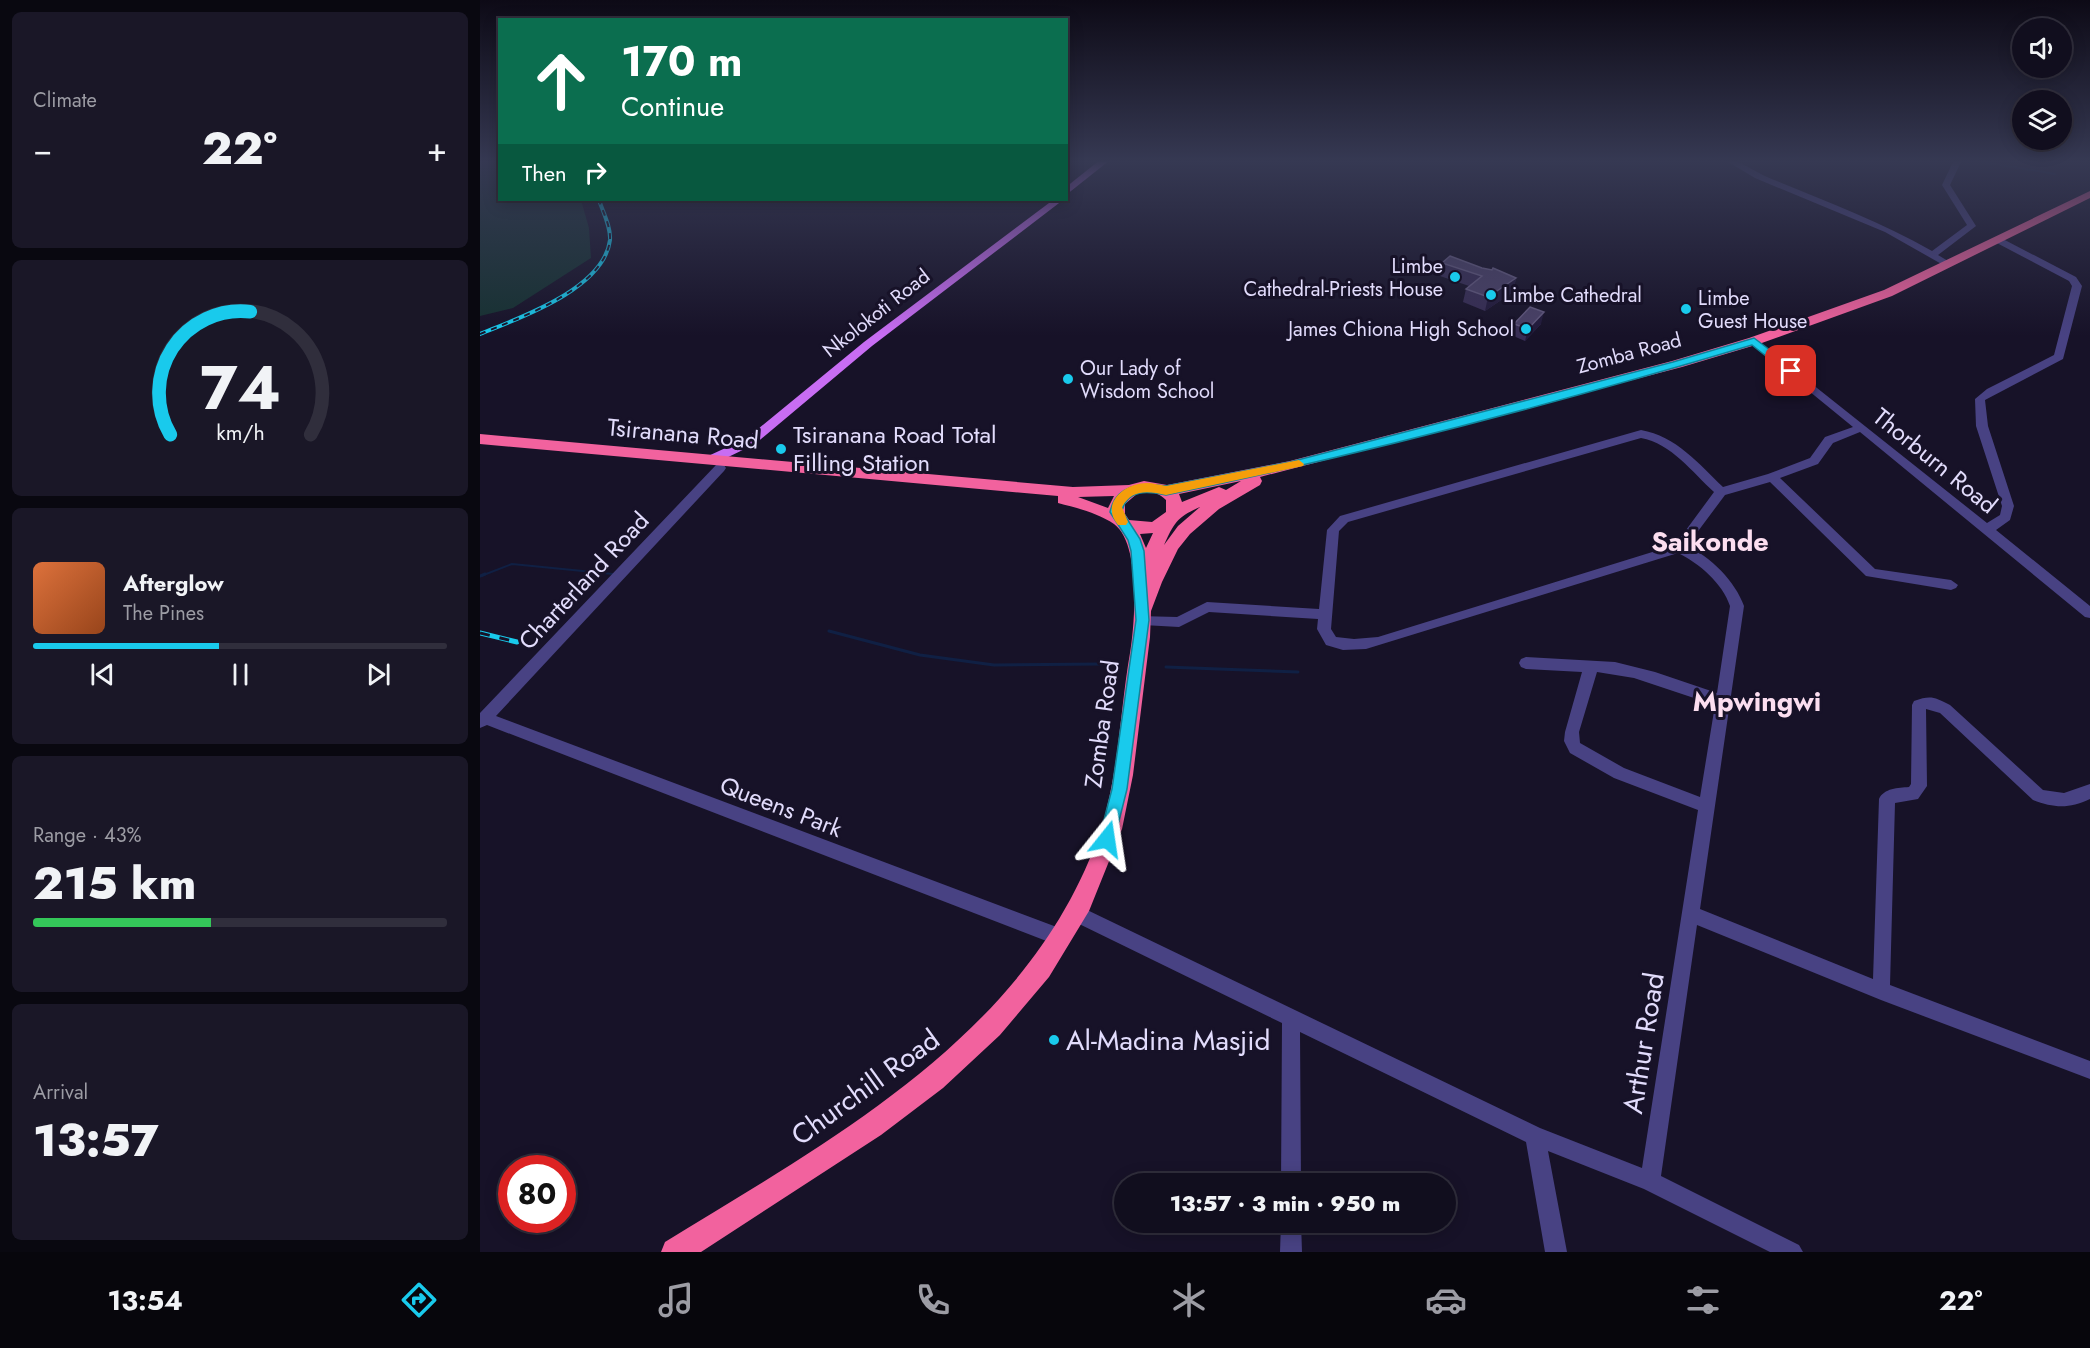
<!DOCTYPE html>
<meta charset="utf-8">
<style>
body{margin:0;font-family:Jost,sans-serif;background:#1a1727;color:#f1f3f6;height:100vh;display:flex;flex-direction:column;font-size:22px;white-space:nowrap}
*{box-sizing:border-box;margin:0}
p{font-size:20px;color:#9c9ca4}
.icon{flex:none;width:33px;height:33px;fill:none;stroke:currentColor;stroke-width:2;stroke-linecap:round;stroke-linejoin:round}
.map{position:relative;flex:1;overflow:hidden}
.side{display:flex;flex-direction:column;gap:12px;padding:12px;background:#090810;width:480px}
.side>*{flex:none}
.hud{position:absolute;left:18px;top:18px;width:570px;height:183px;border-radius:0px;box-shadow:0 3px 15px #0003,0 0 0 2px #302e3c;background:#0b6e4f;color:#fff;overflow:hidden}
.tools{position:absolute;left:1532px;top:18px;display:grid;gap:12px}
.tools a{display:grid;place-items:center;width:60px;height:60px;border-radius:50%;background:#110e1e;box-shadow:0 3px 15px #0003,0 0 0 2px #302e3c;font-size:30px}
.speed{position:absolute;left:18px;top:1155px;display:flex;gap:12px;font-size:30px;font-weight:700;text-align:center}
.speed>*{display:grid;place-content:center;width:78px;height:78px;border-radius:50%;background:#110e1e;box-shadow:0 3px 15px #0003,0 0 0 2px #302e3c;line-height:1}
.speed .limit{border:9px solid #d22;background:#fff;color:#111}
.pin{position:absolute;display:grid;place-items:center;width:51px;height:51px;color:#fff;margin:-26px;border-radius:12px;box-shadow:0 3px 9px #0006}
.me{position:absolute;width:66px;margin:-33px;rotate:15deg;stroke-linejoin:round;filter:drop-shadow(0 0 4px #0008)}
.turn{display:flex;align-items:center;gap:21px;height:126px;padding:0 24px;font-size:27px}
.turn .icon{width:78px;height:78px;stroke-width:2.5}
.turn b{display:block;font-size:42px;line-height:51px}
.then{display:flex;align-items:center;height:57px;padding:0 24px;background:#0003;gap:12px;font-size:22px}
.big{font-size:45px;font-weight:800;line-height:1.1}
.side .card{flex:1;display:flex;flex-direction:column;justify-content:center;gap:9px;min-width:0;padding:0 21px;border-radius:9px;background:#1a1727}
.side .dial{align-items:center;gap:0}
.dial svg{height:156px;overflow:visible;fill:none;stroke:#302e3c;stroke-width:7;stroke-linecap:round;text-anchor:middle}
.dial text{fill:#f1f3f6;stroke:none}
.song{display:flex;align-items:center;gap:18px}
.cover{width:72px;height:72px;border-radius:9px;background:linear-gradient(135deg,hsl(20 70% 55%),hsl(20 70% 35%))}
.played{height:6px;border-radius:3px;background:linear-gradient(90deg,#19caec 45%,#302e3c 45%)}
.keys{display:flex;justify-content:space-around;direction:ltr}
.heat{display:flex;justify-content:space-between;align-items:center;font-size:33px;direction:ltr}
.charge{height:9px;border-radius:4px;background:linear-gradient(90deg,#34c759 43%,#302e3c 0)}
.trip{position:absolute;left:634px;top:1173px;width:342px;height:60px;border-radius:30px;background:#110e1e;box-shadow:0 3px 15px #0003,0 0 0 2px #302e3c;font-weight:800;line-height:60px;text-align:center}
.tab-bar{display:flex;height:96px;justify-content:space-around;align-items:center;background:#07060c;color:#9c9ca4}
.tab-bar .icon{width:42px;height:42px}
.tab-bar .active{color:#19caec}
.tab-bar b{font-size:27px;color:#f1f3f6}
main{display:flex;flex:1;min-height:0}
.map>svg:first-child{display:block}
.green{fill:#163131}
.lines{fill:none;stroke-linecap:round;stroke-linejoin:round}
.stream-far1{stroke:#102044;stroke-width:2}
.stream{stroke:#102044;stroke-width:3}
.minor{fill:#484283;fill-rule:evenodd}
.major{fill:#c86df3;fill-rule:evenodd}
.highway{fill:#f2629e;fill-rule:evenodd}
.rail-far1-casing{stroke:#19caec;stroke-width:4}
.rail-casing{stroke:#19caec;stroke-width:5}
.rail-far1{stroke:#171228;stroke-width:2;stroke-dasharray:6;stroke-linecap:butt}
.rail{stroke:#171228;stroke-width:3;stroke-dasharray:10;stroke-linecap:butt}
.wall{fill:#372d54}
.shaded-wall{fill:#221a3b}
.building{fill:#494066;stroke:#61587d;stroke-width:1.5}
.route{fill:#19caec;stroke:#108399;stroke-width:1.5}
.slow{fill:#f59e0b}
.poi-dot{fill:#19caec;stroke:#171228;stroke-width:2}
.labels{text-anchor:middle;stroke-width:6;stroke-linejoin:round;paint-order:stroke}
.far-poi-label{font-size:20px;fill:#e2dcfc;stroke:#171228;text-anchor:start}
.far-street-label{font-size:20px;fill:#e2dcfc;stroke:#171228}
.street-label{font-size:24px;fill:#e2dcfc;stroke:#171228}
.poi-label{font-size:24px;fill:#e2dcfc;stroke:#171228;text-anchor:start}
.quarter-label{font-size:27px;font-weight:bold;fill:#fcdef0;stroke:#171228}
.near-poi-label{font-size:28px;fill:#e2dcfc;stroke:#171228;text-anchor:start}
.near-street-label{font-size:28px;fill:#e2dcfc;stroke:#171228}
</style>
<main>
<section class="side">
<div class="card"><p>Climate</p>
<div class="heat"><a>−</a><b class="big">22°</b><a>+</a></div>
</div>
<div class="card dial"><svg viewBox="0 0 100 80">
<path d="M14 69A42 42 0 1 1 86 69"/>
<path d="M14 69A42 42 0 0 1 55 6" stroke="#19caec"/>
<text x="50" y="56" font-size="32" font-weight="700">74</text>
<text x="50" y="72" font-size="11">km/h</text>
</svg></div>
<div class="card">
<div class="song"><i class="cover"></i><div><b>Afterglow</b><p>The Pines</p></div></div>
<div class="played"></div>
<div class="keys"><svg class="icon" aria-label="previous" viewBox="0 0 24 24"><path d="M18 5L8 12l10 7zM5 5v14"/></svg><svg class="icon" aria-label="pause" viewBox="0 0 24 24"><path d="M8 5v14M16 5v14"/></svg><svg class="icon" aria-label="next" viewBox="0 0 24 24"><path d="M6 5l10 7-10 7zM19 5v14"/></svg></div>
</div>
<div class="card"><p>Range · 43%</p><b class="big">215 km</b><div class="charge"></div></div>
<div class="card"><p>Arrival</p><b class="big">13:57</b></div>
</section>
<div class="map">
<svg width="1610" height="1252" viewBox="0 0 1610 1252">
<rect width="100%" height="100%" fill="#171228"/>
<!-- green -->
<path class="green" d="M 0,160 L 19,160 L 20,200 L 101,200 L 109,228 L 111,258 L 33,308 L 0,316 Z"/>
<g class="lines">
<!-- stream-far1 -->
<g class="stream-far1">
<path d="M 1493,160 L 1575,174"/>
<path d="M 1,576 L 32,564 L 133,574"/>
</g>
<!-- stream -->
<g class="stream">
<path d="M 0,576 L 5,574"/>
<path d="M 349,631 L 440,655 L 514,665 L 622,664"/>
<path d="M 686,667 L 818,672"/>
</g>
<!-- minor -->
<g class="minor">
<path d="M 1245,160 C 1261,160 1273,171 1287,177 C 1343,200 1399,221 1452,251 L 1487,225 L 1462,185 L 1474,160 L 1482,160 L 1470,185 L 1496,226 L 1458,255 L 1473,264 L 1465,266 L 1405,232 L 1275,178 Z"/>
<path d="M 1515,238 L 1521,238 L 1596,277 L 1602,286 L 1583,359 L 1505,400 L 1508,426 L 1534,506 L 1530,520 L 1516,530 L 1610,606 L 1610,618 L 1605,617 L 1380,432 L 1353,443 L 1338,464 L 1300,478 L 1395,569 L 1471,580 L 1478,585 L 1476,588 L 1471,590 L 1386,576 L 1290,482 L 1245,495 L 1207,546 C 1231,557 1255,581 1264,606 L 1220,909 L 1393,979 L 1399,799 C 1404,788 1418,788 1429,787 L 1431,784 L 1432,705 L 1434,701 C 1451,695 1454,697 1470,705 L 1563,790 L 1584,793 L 1610,784 L 1610,799 C 1589,809 1574,808 1553,800 L 1460,713 L 1446,709 L 1447,786 L 1438,799 L 1415,803 L 1410,985 L 1610,1061 L 1610,1079 L 1401,1000 L 1217,925 L 1181,1176 L 1319,1245 L 1323,1252 L 1290,1252 L 1164,1189 L 1068,1151 L 1087,1252 L 1065,1252 L 1046,1142 L 820,1032 L 821,1184 L 801,1184 L 802,1023 L 591,920 L 589,914 L 591,908 L 597,906 L 603,908 L 1060,1128 L 1162,1168 L 1218,810 L 1134,778 L 1090,753 L 1084,741 L 1085,732 L 1102,672 L 1046,669 L 1041,667 L 1039,663 L 1041,659 L 1046,657 L 1135,662 L 1175,672 L 1237,693 L 1250,606 C 1243,584 1219,563 1198,553 L 886,649 L 863,650 L 846,645 L 837,629 L 838,619 L 729,612 L 699,627 L 663,625 L 658,624 L 656,620 L 658,616 L 697,617 L 727,602 L 839,609 L 847,530 L 860,516 L 1161,430 C 1196,436 1219,464 1243,487 L 1288,474 L 1330,458 L 1345,437 L 1373,427 L 1270,343 L 1269,341 L 1274,338 L 1507,523 L 1520,515 L 1522,506 L 1496,426 L 1495,399 L 1507,389 L 1574,355 L 1592,286 L 1589,281 L 1515,242 ZM 1161,438 C 1191,443 1213,473 1234,492 L 1195,545 L 898,637 L 874,639 L 856,637 L 851,629 L 859,531 L 868,522 ZM 1117,672 L 1154,678 L 1235,705 L 1220,797 L 1144,768 L 1100,743 L 1099,732 Z"/>
<path d="M 240,464 L 244,465 L 246,468 L 244,471 L 16,716 L 582,929 L 588,932 L 591,938 L 588,944 L 582,947 L 7,725 L 0,728 L 0,713 L 236,465 Z"/>
<path d="M 801,1222 L 821,1222 L 822,1252 L 800,1252 Z"/>
</g>
<!-- major -->
<g class="major">
<path d="M 620,160 L 630,160 L 586,195 L 586,187 Z"/>
<path d="M 573,200 L 583,200 L 392,346 L 275,444 L 236,463 L 226,463 L 226,457 L 267,438 L 384,342 Z"/>
</g>
<!-- highway -->
<path class="highway" d="M 1610,191 L 1610,198 L 1412,296 L 1279,344 L 1202,367 L 780,477 L 782,481 L 780,485 L 739,509 L 710,534 L 698,549 L 682,582 L 671,611 L 670,637 L 653,775 L 642,829 L 609,911 L 569,977 L 520,1035 L 463,1088 L 401,1135 L 221,1252 L 181,1252 L 185,1242 C 356,1137 553,1031 621,829 C 639,772 640,710 650,653 C 655,623 661,544 634,524 C 618,513 597,508 578,503 L 578,496 L 0,444 L 0,434 L 593,487 L 649,485 L 664,481 L 687,485 L 810,461 L 1192,361 L 1269,338 L 1404,290 ZM 761,481 L 746,490 L 739,487 L 702,502 L 699,494 ZM 658,493 C 668,491 678,492 686,500 L 686,512 L 672,522 L 649,520 L 645,514 L 645,504 ZM 598,497 L 634,496 L 628,508 ZM 720,507 L 698,526 L 684,545 C 694,523 697,517 720,507 ZM 673,533 L 666,548 L 660,534 Z"/>
<!-- rail-far1 casing -->
<g class="rail-far1-casing">
<path id="rail-far1" d="M 0,334 C 39,318 124,289 130,240 C 131,227 123,212 119,200"/>
</g>
<!-- rail casing -->
<g class="rail-casing">
<path id="rail" d="M 0,633 L 37,642"/>
</g>
<!-- rail-far1 -->
<use href="#rail-far1" class="rail-far1"/>
<!-- rail -->
<use href="#rail" class="rail"/>
</g>
<!-- wall -->
<g class="wall">
<path d="M 962,263 L 1002,268 L 1036,278 L 1033,292 L 1005,311 L 983,302 L 986,289 L 989,286 L 960,276 Z"/>
<path d="M 1034,324 L 1061,324 L 1045,341 L 1031,335 Z"/>
</g>
<!-- shaded-wall -->
<g class="shaded-wall">
<path d="M 1036,278 L 1033,292 L 1005,311 L 1008,297 Z"/>
<path d="M 1064,312 L 1061,324 L 1045,341 L 1048,329 Z"/>
</g>
<!-- building -->
<g class="building">
<path d="M 970,256 L 1002,268 L 1012,270 L 1013,268 L 1036,278 L 1008,297 L 986,289 L 1002,276 L 962,263 Z"/>
<path d="M 1050,307 L 1064,312 L 1048,329 L 1034,324 Z"/>
</g>
<!-- sky -->
<linearGradient id="sky" x2="0" y2="1"><stop stop-color="#0d0a16"/><stop offset="0.48" stop-color="#363953"/><stop offset="1" stop-color="#363953" stop-opacity="0"/></linearGradient>
<rect width="1610" height="336" fill="url(#sky)"/>
<!-- route -->
<path class="route" d="M 1274,338 L 1315,369 L 1315,373 L 1307,373 L 1272,345 C 1081,402 881,455 686,495 C 668,491 647,489 642,511 L 660,539 L 664,551 L 669,620 L 647,789 L 633,845 L 627,847 L 622,845 L 619,839 L 632,789 L 656,620 L 651,551 L 648,540 L 630,512 C 636,484 662,482 686,486 L 810,462 L 1193,362 Z"/>
<!-- slow -->
<path class="slow" d="M 819,460 L 824,464 L 823,466 L 686,495 C 668,491 652,489 642,507 L 648,522 L 646,525 L 638,525 C 620,504 644,483 667,483 C 673,483 680,485 686,486 Z"/>
<!-- markers -->
<g class="poi-dot">
<circle cx="975" cy="277" r="6"/>
<circle cx="1011" cy="295" r="6"/>
<circle cx="1206" cy="309" r="6"/>
<circle cx="1046" cy="329" r="6"/>
<circle cx="588" cy="379" r="6"/>
<circle cx="301" cy="449" r="6"/>
<circle cx="574" cy="1040" r="6"/>
</g>
<g class="labels">
<!-- far-poi labels -->
<g class="far-poi-label">
<text x="963" y="273" text-anchor="end">Limbe<tspan x="963" dy="23">Cathedral-Priests House</tspan></text>
<text x="1023" y="302">Limbe Cathedral</text>
<text x="1218" y="305">Limbe<tspan x="1218" dy="23">Guest House</tspan></text>
<text x="1034" y="336" text-anchor="end">James Chiona High School</text>
<text x="600" y="375">Our Lady of<tspan x="600" dy="23">Wisdom School</tspan></text>
</g>
<!-- far-street labels -->
<g class="far-street-label">
<text transform="translate(396 313) rotate(-38)" y="7">Nkolokoti Road</text>
<text transform="translate(1149 353) rotate(-15)" y="7">Zomba Road</text>
</g>
<!-- street labels -->
<g class="street-label">
<text transform="translate(203 434) rotate(5)" y="8">Tsiranana Road</text>
<text transform="translate(1455 461) rotate(39)" y="8">Thorburn Road</text>
<text transform="translate(104 581) rotate(-47)" y="8">Charterland Road</text>
<text transform="translate(622 724) rotate(-82)" y="8">Zomba Road</text>
<text transform="translate(301 807) rotate(21)" y="8">Queens Park</text>
</g>
<!-- poi labels -->
<g class="poi-label">
<text x="313" y="443">Tsiranana Road Total<tspan x="313" dy="28">Filling Station</tspan></text>
</g>
<!-- quarter labels -->
<g class="quarter-label">
<text x="1230" y="551">Saikonde</text>
<text x="1277" y="711">Mpwingwi</text>
</g>
<!-- near-poi labels -->
<g class="near-poi-label">
<text x="586" y="1050">Al-Madina Masjid</text>
</g>
<!-- near-street labels -->
<g class="near-street-label">
<text transform="translate(1163 1043) rotate(-81)" y="10">Arthur Road</text>
<text transform="translate(385 1087) rotate(-36)" y="10">Churchill Road</text>
</g>
</g>
</svg>
<div class="tools">
<a><svg class="icon" aria-label="sound" viewBox="0 0 24 24"><path d="M4 9h4l5-4v14l-5-4H4zM17 9q2 3 0 6"/></svg></a>
<a><svg class="icon" aria-label="layers" viewBox="0 0 24 24"><path d="M12 4l9 5-9 5-9-5zM3 14l9 5 9-5"/></svg></a>
</div>
<div class="speed"><div class="limit">80</div></div>
<div class="pin" style="left:1311px;top:371px;background:#d93025"><svg class="icon" aria-label="arrive" viewBox="0 0 24 24"><path d="M6 21V4h12l-3 4 3 4H6"/></svg></div>
<svg class="me" style="left:627px;top:839px" viewBox="-20 -20 40 40"><path d="M0-17L14 15 0 8-14 15z" fill="#19caec" stroke="#fff" stroke-width="4"/></svg>
<div class="trip">13:57 · 3 min · 950 m</div>
<div class="hud">
<div class="turn"><svg class="icon" aria-label="ahead" viewBox="0 0 24 24"><path d="M12 20V5M6 11l6-6 6 6"/></svg><div><b>170 m</b>Continue</div></div>
<div class="then">Then<svg class="icon" aria-label="right" viewBox="0 0 24 24"><path d="M7 20v-9h11M14 6l5 5-5 5"/></svg></div>
</div>
</div>
</main>
<nav class="tab-bar">
<b>13:54</b>
<svg class="icon active" aria-label="directions" viewBox="0 0 24 24"><path d="M12 3l9 9-9 9-9-9zM9 14v-3h6M13 9l2 2-2 2"/></svg>
<svg class="icon" aria-label="music" viewBox="0 0 24 24"><path d="M9 18V5l10-2v13"/><circle cx="6" cy="18" r="3"/><circle cx="16" cy="16" r="3"/></svg>
<svg class="icon" aria-label="phone" viewBox="0 0 24 24"><path d="M5 4h4l2 5-3 2q2 4 5 5l2-3 5 2v4C11 20 4 13 5 4z"/></svg>
<svg class="icon" aria-label="climate" viewBox="0 0 24 24"><path d="M12 3v18M4 7l16 10M4 17L20 7"/></svg>
<svg class="icon" aria-label="car" viewBox="0 0 24 24"><path d="M5 17H2v-5l4-1 3-4h7l3 4 3 1v5h-3M9 17h6M6 11h13"/><circle cx="7" cy="17" r="2"/><circle cx="17" cy="17" r="2"/></svg>
<svg class="icon" aria-label="filters" viewBox="0 0 24 24"><path d="M4 7h16M4 17h16"/><circle cx="9" cy="7" r="2"/><circle cx="15" cy="17" r="2"/></svg>
<b>22°</b>
</nav>
